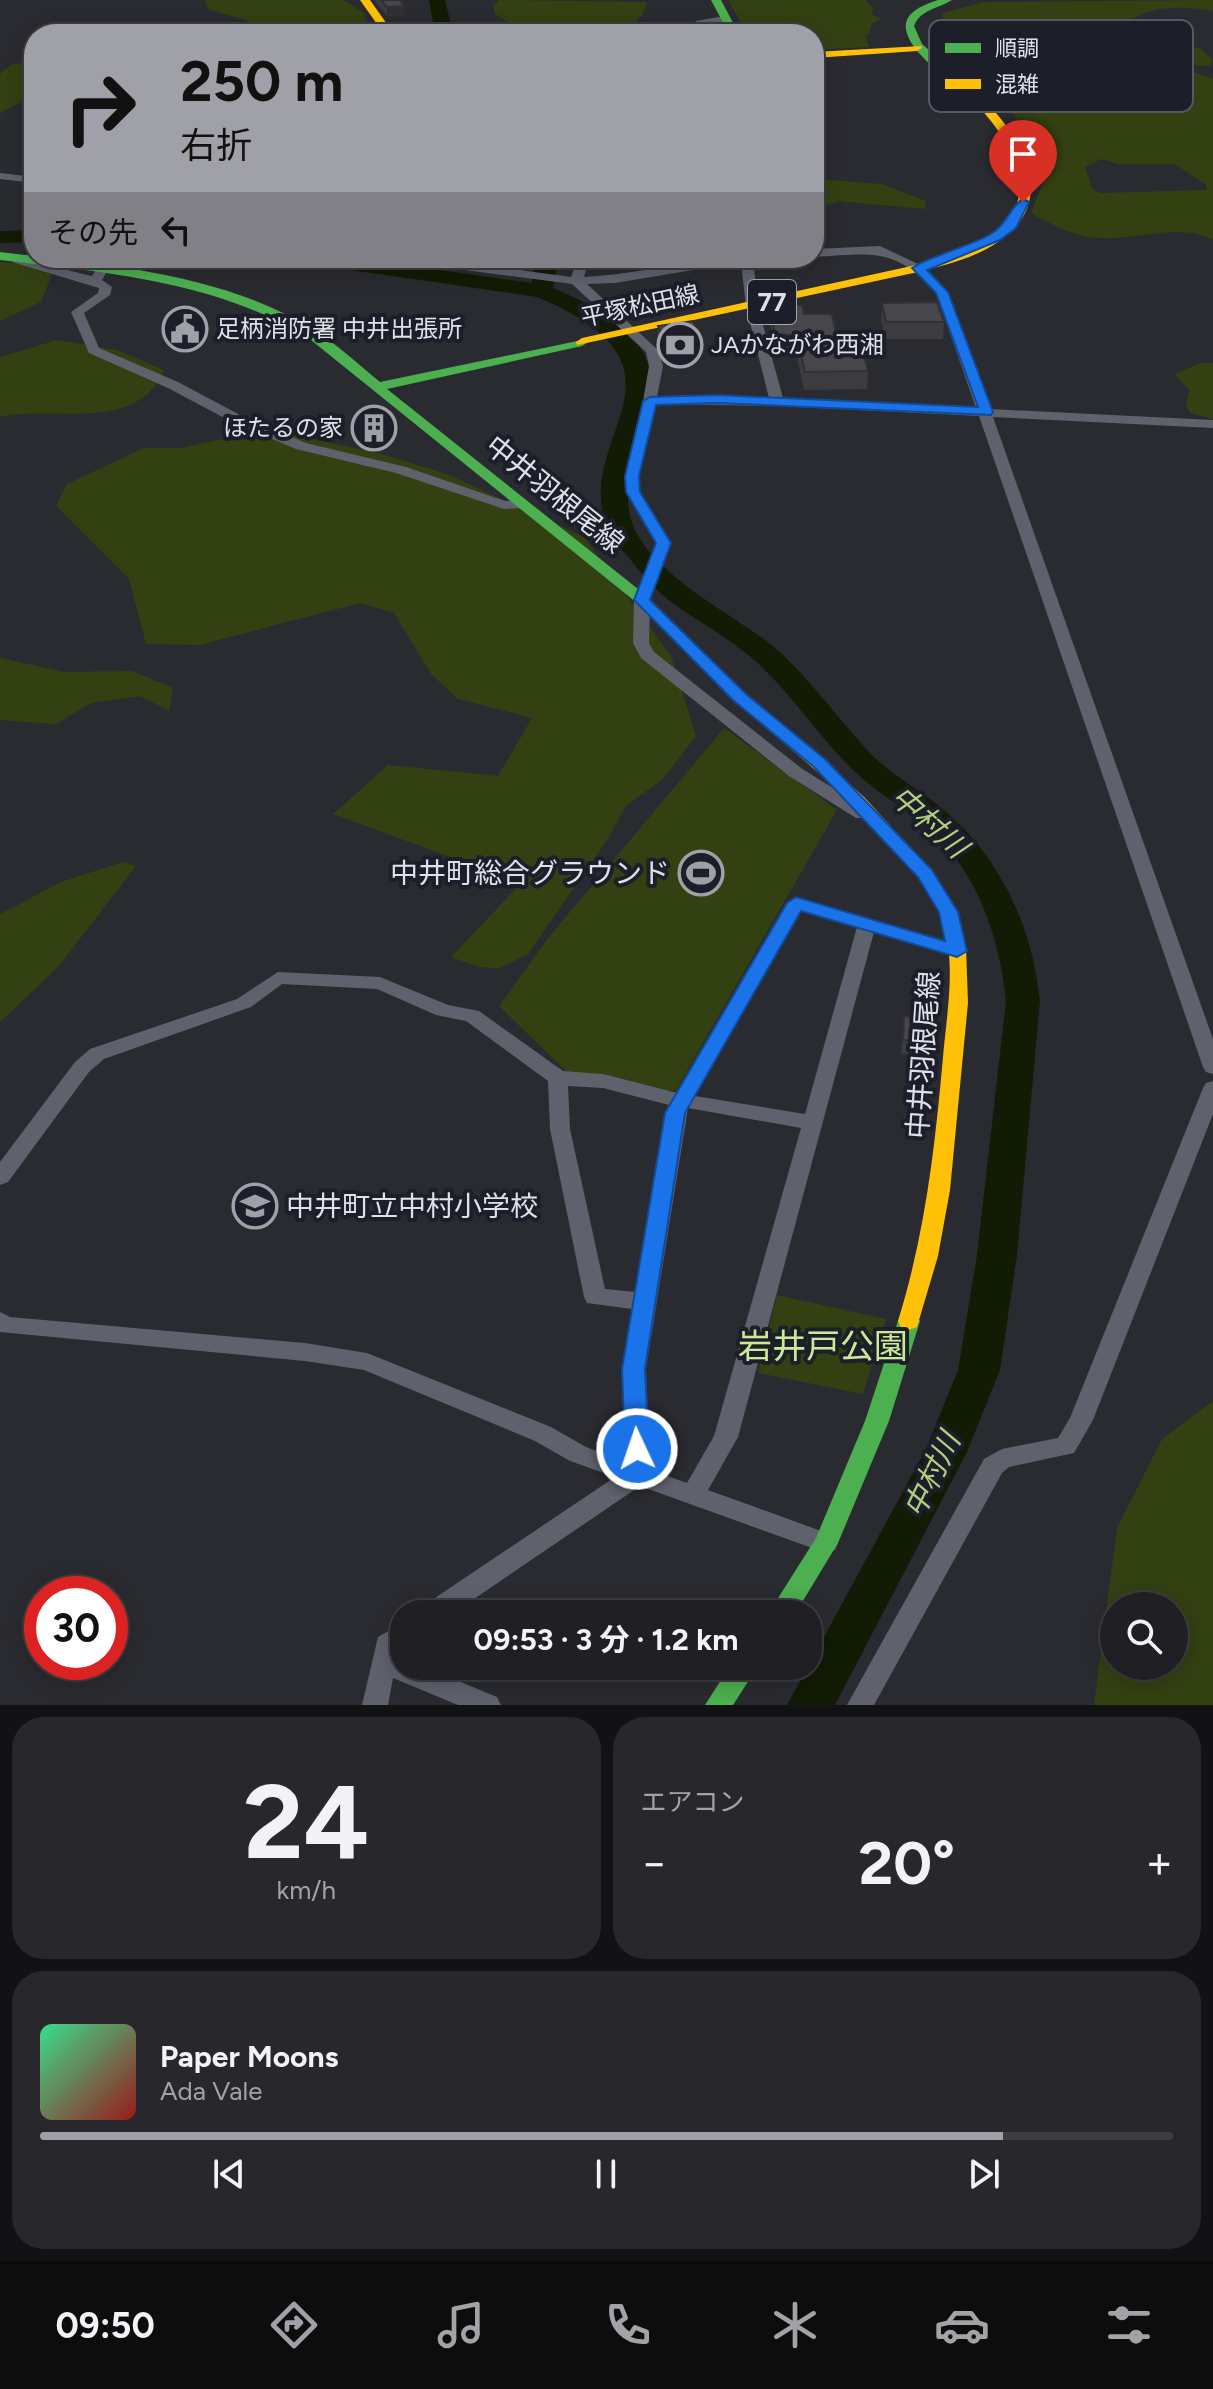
<!DOCTYPE html>
<html lang="ja">
<meta charset="utf-8">
<style>
body{margin:0;font-family:Figtree,"Noto Sans JP",sans-serif;background:#28282c;color:#f1f3f6;height:100vh;display:flex;flex-direction:column;font-size:30px;white-space:nowrap}
*{box-sizing:border-box;margin:0}
p{font-size:26px;color:#a2a3a6}
.icon{flex:none;width:44px;height:44px;fill:none;stroke:currentColor;stroke-width:2;stroke-linecap:round;stroke-linejoin:round}
.map{position:relative;height:1705px;overflow:hidden}
.details{display:flex;flex-direction:column;gap:12px;padding:12px;background:#121214;flex:1}
.details>*{flex:none}
.hud{position:absolute;left:24px;top:24px;width:800px;height:244px;border-radius:32px;box-shadow:0 4px 20px #0003,0 0 0 2px #3d3e41;background:#a0a1a8;color:#111;overflow:hidden}
.buttons{position:absolute;left:1100px;top:1592px;display:grid;gap:16px}
.buttons a{display:grid;place-items:center;width:88px;height:88px;border-radius:50%;background:#202024;box-shadow:0 4px 20px #0003,0 0 0 2px #3d3e41;font-size:40px}
.speed{position:absolute;left:24px;top:1576px;display:flex;gap:16px;font-size:40px;font-weight:700;text-align:center}
.speed>*{display:grid;place-content:center;width:104px;height:104px;border-radius:50%;background:#202024;box-shadow:0 4px 20px #0003,0 0 0 2px #3d3e41;line-height:1}
.speed .limit{border:12px solid #d22;background:#fff;color:#111}
.pin{position:absolute;display:grid;place-items:center;width:68px;height:68px;color:#fff;margin:-82px -34px;border-radius:50% 50% 50% 0;rotate:-45deg;box-shadow:0 0 8px #0007}
.pin .icon{rotate:45deg}
.me{position:absolute;width:88px;margin:-44px;rotate:357deg;stroke-linejoin:round;filter:drop-shadow(0 0 6px #0008)}
.turn{display:flex;align-items:center;gap:28px;height:168px;padding:0 24px;font-size:36px}
.turn .icon{width:104px;height:104px;stroke-width:2.5}
.turn b{display:block;font-size:56px;line-height:68px}
.then{display:flex;align-items:center;height:76px;padding:0 24px;background:#0003;gap:16px;font-size:30px}
.big{font-size:60px;font-weight:700;line-height:1.1}
.details .card{flex:1;display:flex;flex-direction:column;justify-content:center;gap:12px;min-width:0;padding:0 28px;border-radius:32px;background:#28282c}
.details .dial{align-items:center;gap:0}
.dial b{font-size:104px;line-height:1}
.song{display:flex;align-items:center;gap:24px}
.cover{width:96px;height:96px;border-radius:12px;background:linear-gradient(135deg,hsl(150 70% 55%),hsl(0 70% 35%))}
.played{height:8px;border-radius:4px;background:linear-gradient(90deg,#a0a1a8 85%,#3d3e41 85%)}
.keys{display:flex;justify-content:space-around;direction:ltr}
.heat{display:flex;justify-content:space-between;align-items:center;font-size:44px;direction:ltr}
.details .tiles{flex:1;display:grid;gap:12px;grid-template-columns:1fr 1fr}
.card:last-child{grid-column:span 2}
.trip{position:absolute;left:390px;top:1600px;width:432px;height:80px;border-radius:32px;background:#202024;box-shadow:0 4px 20px #0003,0 0 0 2px #3d3e41;font-weight:700;line-height:80px;text-align:center}
.tab-bar{display:flex;height:128px;justify-content:space-around;align-items:center;background:#0d0d0e;color:#a2a3a6}
.tab-bar .icon{width:56px;height:56px}
.tab-bar .on{color:#a0a1a8}
.tab-bar b{font-size:36px;color:#f1f3f6}
.map>svg:first-child{display:block}
.green{fill:#324012;fill-rule:evenodd}
.lines{fill:none;stroke-linecap:round;stroke-linejoin:round}
.river{fill:#121b04;fill-rule:evenodd}
.street{fill:#5f616d;fill-rule:evenodd}
.fast{fill:#4caf50;fill-rule:evenodd}
.slow{fill:#ffc107;fill-rule:evenodd}
.wall{fill:#3c3c40}
.shaded-wall{fill:#313134}
.building{fill:#46464b;stroke:#313134;stroke-width:2}
.route{fill:#1a73e8;stroke:#114b97;stroke-width:2}
.labels{text-anchor:middle;stroke-width:8;stroke-linejoin:round;paint-order:stroke}
.far-street-label{font-size:24px;fill:#dfe1e9;stroke:#1c1f2a}
.far-poi-label{font-size:24px;fill:#dfe1e9;stroke:#1c1f2a;text-anchor:start}
.shield{fill:#1c1f2a;stroke:#a4a7b0;stroke-width:2}
.shield-label{font-size:26px;font-weight:bold;fill:#dfe1e9}
.street-label{font-size:28px;fill:#dfe1e9;stroke:#1c1f2a}
.poi-label{font-size:28px;fill:#dfe1e9;stroke:#1c1f2a;text-anchor:end}
.water-label{font-size:30px;font-style:italic;fill:#b2cf7e;stroke:#1c1f2a}
.near-park-label{font-size:34px;fill:#cbea98;stroke:#1c1f2a}
.key{fill:#1c1f2a;stroke:#565963;stroke-width:2}
.key-label{font-size:22px;fill:#dfe1e9}
</style>
<div class="map">
<svg width="1213" height="1705" viewBox="0 0 1213 1705">
<rect width="100%" height="100%" fill="#2a2b30"/>
<!-- green -->
<g class="green">
<path d="M 205,0 L 343,0 L 363,12 L 371,34 L 234,34 L 250,21 L 209,10 Z"/>
<path d="M 499,0 L 647,2 L 643,14 L 629,28 L 654,34 L 527,34 L 495,14 L 493,6 Z"/>
<path d="M 728,0 L 865,0 L 874,9 L 871,14 L 881,19 L 872,24 L 869,34 L 865,35 L 869,47 L 814,50 L 814,34 L 747,33 Z"/>
<path d="M 1213,0 L 1213,11 C 1186,6 1146,4 1126,25 L 1127,34 L 1133,39 L 1200,48 L 1213,60 L 1209,66 C 1173,65 1061,42 1037,56 L 1039,63 L 1095,62 L 1130,69 L 1189,70 L 1213,79 L 1213,240 C 1184,222 1135,240 1102,238 C 1078,238 1051,225 1031,213 L 1044,180 C 1028,156 1024,125 1006,102 C 987,78 960,66 939,45 L 936,40 L 944,21 L 941,13 L 984,2 ZM 1101,159 L 1118,164 L 1175,164 L 1206,185 L 1207,190 L 1101,193 L 1093,190 L 1085,167 Z"/>
<path d="M 34,62 L 34,96 L 0,113 L 0,74 L 12,64 Z"/>
<path d="M 814,179 L 882,184 L 926,201 L 924,209 L 839,201 L 814,210 Z"/>
<path d="M 0,262 L 55,267 L 41,302 L 0,321 Z"/>
<path d="M 57,340 L 117,350 L 164,370 C 137,434 55,405 0,417 L 0,357 Z"/>
<path d="M 1200,363 L 1213,363 L 1213,419 L 1190,413 L 1186,405 L 1189,390 L 1175,374 Z"/>
<path d="M 290,434 L 389,456 L 449,475 L 584,537 L 671,656 L 696,736 L 663,779 L 626,806 L 609,837 L 528,954 L 498,969 L 476,966 L 451,957 L 521,883 L 333,814 L 388,765 L 498,776 L 532,718 L 458,699 L 431,674 L 394,613 L 360,603 L 199,645 L 146,644 L 129,579 L 56,506 L 67,484 L 144,448 L 182,448 L 217,440 Z"/>
<path d="M 0,658 L 65,672 L 132,671 L 173,688 L 169,711 L 140,696 L 91,703 L 56,724 L 0,720 Z"/>
<path d="M 724,728 L 837,810 L 676,1090 L 666,1092 L 567,1072 L 499,1006 L 549,937 Z"/>
<path d="M 123,862 L 136,866 L 58,967 L 0,1022 L 0,914 L 61,882 Z"/>
<path d="M 777,1295 L 886,1319 L 863,1394 L 758,1373 Z"/>
<path d="M 1213,1401 L 1213,1705 L 1094,1705 L 1117,1528 L 1162,1439 ZM 1114,1606 L 1174,1606 L 1174,1666 L 1114,1666 Z"/>
</g>
<g class="lines">
<!-- river -->
<g class="river">
<path d="M 429,0 L 445,0 L 453,34 L 435,34 Z"/>
<path d="M 34,230 L 34,242 L 0,243 L 0,231 Z"/>
<path d="M 298,258 L 355,258 L 532,283 L 536,258 L 558,258 L 553,288 C 587,302 646,331 650,373 C 652,400 641,430 635,456 C 628,484 623,505 636,532 C 659,577 726,611 765,640 C 801,666 841,723 873,756 C 894,777 923,791 945,811 C 1002,860 1032,927 1040,1001 L 1017,1255 L 1000,1370 L 967,1452 L 835,1705 L 787,1705 L 926,1449 L 958,1370 L 977,1255 L 1006,1001 C 999,933 975,865 920,821 C 898,804 872,789 853,770 C 816,734 787,686 747,654 C 719,631 685,615 658,591 C 648,582 639,570 630,559 C 624,552 616,544 611,536 C 562,439 715,372 537,297 L 309,264 Z"/>
</g>
<!-- street -->
<g class="street">
<path d="M 724,16 L 727,17 L 727,21 L 702,25 L 705,34 L 695,34 L 691,28 L 696,21 Z"/>
<path d="M 0,173 L 34,177 L 34,183 L 0,179 Z"/>
<path d="M 880,246 L 918,264 L 948,292 L 990,409 L 1213,420 L 1213,428 L 993,417 L 1213,1039 L 1213,1074 L 1206,1072 L 1203,1067 L 979,416 L 777,406 L 645,404 L 643,401 L 649,366 L 646,352 L 572,284 L 404,262 L 398,258 L 431,258 L 571,277 L 578,258 L 590,258 L 584,277 C 641,274 696,258 753,258 L 758,307 L 783,398 L 976,408 L 936,293 C 894,246 872,254 814,257 L 814,249 ZM 741,262 L 746,307 L 769,398 L 657,397 L 663,366 L 659,351 L 587,284 L 615,283 Z"/>
<path d="M 34,251 L 34,258 L 37,258 L 30,261 L 92,276 L 99,265 L 109,268 L 102,280 L 112,287 L 110,295 L 84,313 L 99,348 L 178,382 L 240,415 L 306,443 L 406,467 L 505,501 L 523,500 L 530,504 L 523,508 L 504,509 L 396,473 L 296,449 L 230,421 L 168,388 L 89,353 L 71,312 L 98,293 L 99,288 L 12,262 Z"/>
<path d="M 642,595 L 650,600 L 649,643 L 654,652 L 801,768 L 868,810 L 871,814 L 868,818 L 856,818 L 789,776 L 641,658 L 633,643 L 634,600 Z"/>
<path d="M 796,897 L 964,947 L 966,951 L 957,957 L 874,932 L 738,1437 L 708,1490 L 835,1536 L 838,1543 L 835,1550 L 826,1553 L 640,1486 L 452,1614 L 419,1614 L 423,1606 L 615,1477 L 570,1461 L 535,1441 L 364,1370 L 305,1361 L 0,1332 L 0,1312 L 10,1317 L 305,1343 L 367,1353 L 551,1427 L 586,1447 L 625,1461 L 622,1369 L 632,1309 L 587,1303 L 584,1297 L 550,1129 L 548,1081 L 466,1021 L 436,1015 L 377,989 L 282,984 L 251,1007 L 104,1059 L 89,1072 L 8,1182 L 0,1185 L 0,1162 L 75,1062 L 90,1049 L 237,999 L 278,972 L 380,977 L 448,1005 L 479,1011 L 563,1071 L 603,1074 L 677,1093 L 787,903 ZM 801,910 L 857,927 L 805,1114 L 695,1096 ZM 568,1086 L 603,1088 L 669,1105 L 665,1113 L 635,1292 L 605,1289 L 570,1129 ZM 688,1108 L 801,1128 L 714,1436 L 687,1483 L 650,1470 L 646,1369 Z"/>
<path d="M 1213,1081 L 1213,1114 L 1093,1420 L 1074,1453 L 1009,1467 L 1002,1473 L 874,1705 L 847,1705 L 984,1459 L 1002,1449 L 1058,1438 L 1070,1418 L 1203,1088 L 1206,1083 Z"/>
<path d="M 404,1622 L 404,1647 L 398,1656 L 404,1659 L 404,1666 L 422,1666 L 497,1697 L 501,1705 L 458,1705 L 393,1678 L 388,1705 L 362,1705 L 378,1637 Z"/>
</g>
<!-- fast -->
<g class="fast">
<path d="M 711,0 L 721,0 L 739,34 L 729,34 Z"/>
<path d="M 938,0 L 952,0 C 938,9 921,9 914,26 L 922,44 L 959,76 L 959,80 L 955,81 C 937,73 892,36 910,15 C 917,7 929,3 938,0 Z"/>
<path d="M 0,252 C 103,265 220,272 312,329 C 337,344 358,364 380,382 L 587,339 L 588,342 L 582,346 L 387,389 L 638,589 L 657,543 L 626,492 L 625,476 L 643,401 L 650,397 L 655,398 L 657,401 L 639,476 L 640,492 L 671,543 L 650,599 L 746,695 L 806,746 L 798,751 L 792,750 L 734,701 L 637,603 L 306,336 C 213,281 105,272 0,260 Z"/>
<path d="M 909,1312 L 917,1315 L 920,1321 L 889,1421 L 838,1543 L 795,1614 L 768,1614 L 816,1538 L 865,1421 L 898,1321 L 901,1315 Z"/>
<path d="M 730,1666 L 758,1666 L 733,1705 L 705,1705 Z"/>
</g>
<!-- slow -->
<g class="slow">
<path d="M 360,0 L 370,0 L 394,34 L 384,34 Z"/>
<path d="M 921,46 L 922,48 L 917,51 L 814,58 L 814,52 Z"/>
<path d="M 951,76 L 959,76 C 1004,114 1072,193 998,242 C 975,258 945,265 918,272 L 577,345 L 576,342 L 582,338 L 916,265 C 943,257 973,251 995,233 C 1055,186 991,114 951,80 Z"/>
<path d="M 798,741 L 804,742 L 864,797 L 929,868 L 957,912 L 966,947 L 968,1003 L 950,1190 L 938,1256 L 917,1327 L 909,1330 L 901,1327 L 898,1321 C 925,1234 935,1147 943,1057 C 947,1010 958,957 939,912 C 915,856 838,789 792,750 L 790,746 L 792,742 Z"/>
</g>
</g>
<!-- wall -->
<g class="wall">
<path d="M 374,0 L 400,0 L 404,15 L 387,16 Z"/>
<path d="M 882,303 L 944,322 L 943,339 L 885,339 L 881,321 Z"/>
<path d="M 770,305 L 804,314 L 838,344 L 868,371 L 867,389 L 804,390 L 796,353 L 774,353 L 770,322 Z"/>
<path d="M 658,326 L 702,340 L 702,352 L 666,355 L 658,338 Z"/>
<path d="M 904,1016 L 926,1042 L 924,1056 L 901,1054 Z"/>
<path d="M 671,1666 L 699,1666 L 694,1675 Z"/>
</g>
<!-- shaded-wall -->
<g class="shaded-wall">
<path d="M 404,6 L 404,15 L 387,16 L 387,7 Z"/>
<path d="M 694,1666 L 699,1666 L 694,1675 Z"/>
</g>
<!-- building -->
<g class="building">
<path d="M 381,0 L 400,0 L 404,6 L 387,7 Z"/>
<path d="M 937,302 L 944,322 L 886,322 L 882,303 Z"/>
<path d="M 770,305 L 802,305 L 804,314 L 832,314 L 838,344 L 861,344 L 868,371 L 805,372 L 797,335 L 775,335 Z"/>
<path d="M 693,321 L 702,340 L 666,343 L 658,326 Z"/>
<path d="M 904,1016 L 927,1018 L 926,1042 L 903,1040 Z"/>
<path d="M 647,1604 L 672,1614 L 641,1614 Z"/>
</g>
<!-- route -->
<path class="route" d="M 1023,199 L 1029,202 L 1016,228 L 1000,240 L 927,270 L 948,292 L 993,412 L 991,415 L 717,403 L 656,405 L 639,476 L 640,492 L 671,543 L 650,600 L 746,694 L 826,760 L 932,870 L 958,912 L 967,951 L 957,957 L 801,911 L 685,1113 L 645,1369 L 649,1449 L 646,1456 L 637,1458 L 629,1456 L 625,1449 L 622,1369 L 665,1113 L 787,903 L 796,897 L 945,941 L 939,912 L 918,877 L 814,767 L 734,701 L 634,600 L 656,543 L 626,492 L 625,476 L 643,401 L 650,397 L 717,395 L 978,407 L 936,293 L 912,268 C 928,257 968,247 989,235 C 1007,226 1010,206 1023,199 Z"/>
<!-- icons -->
<defs>
<g id="civic-ring" transform="scale(2.3)"><circle r="9.5" fill="#1c1f2a" stroke="#a0a1a8" stroke-width="1.5"/><path d="M-.6-6.5H3V-4.5H.6V-3L4-1V1h2V6H-6V1h2V-1L-.6-3ZM-1.2 2.5V6h2.4V2.5Z" fill="#a0a1a8"/></g>
<g id="bank-ring" transform="scale(2.3)"><circle r="9.5" fill="#1c1f2a" stroke="#a0a1a8" stroke-width="1.5"/><path d="M-6-4H6V4H-6ZM0-2.3a2.3 2.3 0 1 0 0 4.6a2.3 2.3 0 1 0 0-4.6Z" fill="#a0a1a8"/></g>
<g id="building-ring" transform="scale(2.3)"><circle r="9.5" fill="#1c1f2a" stroke="#a0a1a8" stroke-width="1.5"/><path d="M-4-6H4V6H1V3H-1V6H-4ZM-2.5-4.3h1.7v1.8h-1.7ZM.8-4.3h1.7v1.8H.8ZM-2.5-1h1.7V.8h-1.7ZM.8-1h1.7V.8H.8Z" fill="#a0a1a8"/></g>
<g id="stadium-ring" transform="scale(2.3)"><circle r="9.5" fill="#1c1f2a" stroke="#a0a1a8" stroke-width="1.5"/><path d="M0-5a6.5 5 0 1 0 0 10a6.5 5 0 1 0 0-10ZM-3.5-1.8h7v3.6h-7Z" fill="#a0a1a8"/></g>
<g id="school-ring" transform="scale(2.3)"><circle r="9.5" fill="#1c1f2a" stroke="#a0a1a8" stroke-width="1.5"/><path d="M0-5L7-2L0 1L-7-2ZM-4 1L0 2.5L4 1V4Q0 6-4 4Z" fill="#a0a1a8"/></g>
</defs>
<g fill-rule="evenodd">
<use href="#civic-ring" x="185" y="329"/>
<use href="#bank-ring" x="680" y="345"/>
<use href="#building-ring" x="374" y="428"/>
<use href="#stadium-ring" x="701" y="873"/>
<use href="#school-ring" x="255" y="1206"/>
</g>
<g class="labels">
<!-- far-street labels -->
<g class="far-street-label">
<text transform="translate(640 306) rotate(-12)" y="8">平塚松田線</text>
</g>
<!-- far-poi labels -->
<g class="far-poi-label">
<text x="216" y="337">足柄消防署 中井出張所</text>
<text x="711" y="353">JAかながわ西湘</text>
<text x="343" y="436" text-anchor="end">ほたるの家</text>
</g>
<!-- shield labels -->
<rect class="shield" x="748" y="280" width="48" height="44" rx="6"/>
<g class="shield-label">
<text x="772" y="311">77</text>
</g>
<!-- street labels -->
<g class="street-label">
<text transform="translate(555 494) rotate(39)" y="10">中井羽根尾線</text>
<text transform="translate(923 1055) rotate(-86)" y="10">中井羽根尾線</text>
</g>
<!-- poi labels -->
<g class="poi-label">
<text x="670" y="883">中井町総合グラウンド</text>
<text x="286" y="1216" text-anchor="start">中井町立中村小学校</text>
</g>
<!-- water labels -->
<g class="water-label">
<text transform="translate(929 822) rotate(42)" y="10">中村川</text>
<text transform="translate(932 1475) rotate(-64)" y="10">中村川</text>
</g>
<!-- near-park labels -->
<g class="near-park-label">
<text x="823" y="1358">岩井戸公園</text>
</g>
</g>
<!-- legend -->
<rect x="929" y="20" width="264" height="92" rx="12" class="key"/>
<rect x="945" y="43" width="36" height="10" fill="#4caf50"/>
<rect x="945" y="79" width="36" height="10" fill="#ffc107"/>
<g class="key-label">
<text x="995" y="56">順調</text>
<text x="995" y="92">混雑</text>
</g>
</svg>
<div class="buttons">
<a><svg class="icon" aria-label="search" viewBox="0 0 24 24"><circle cx="10" cy="10" r="6"/><path d="M15 15l6 6"/></svg></a>
</div>
<div class="speed"><div class="limit">30</div></div>
<div class="pin" style="left:1023px;top:202px;background:#d93025"><svg class="icon" aria-label="arrive" viewBox="0 0 24 24"><path d="M6 21V4h12l-3 4 3 4H6"/></svg></div>
<svg class="me" style="left:637px;top:1449px" viewBox="-20 -20 40 40"><circle r="17" fill="#1a73e8" stroke="#fff" stroke-width="3"/><path d="M0-11L8 9 0 5-8 9z" fill="#fff"/></svg>
<div class="trip">09:53 · 3 分 · 1.2 km</div>
<div class="hud">
<div class="turn"><svg class="icon" aria-label="right" viewBox="0 0 24 24"><path d="M7 20v-9h11M14 6l5 5-5 5"/></svg><div><b>250 m</b>右折</div></div>
<div class="then">その先<svg class="icon" aria-label="left" viewBox="0 0 24 24"><path d="M17 20v-9H6M10 6l-5 5 5 5"/></svg></div>
</div>
</div>
<section class="details">
<div class="tiles">
<div class="card dial"><b>24</b><p>km/h</p></div>
<div class="card"><p>エアコン</p>
<div class="heat"><a>−</a><b class="big">20°</b><a>+</a></div>
</div>
<div class="card">
<div class="song"><i class="cover"></i><div><b>Paper Moons</b><p>Ada Vale</p></div></div>
<div class="played"></div>
<div class="keys"><svg class="icon" aria-label="previous" viewBox="0 0 24 24"><path d="M18 5L8 12l10 7zM5 5v14"/></svg><svg class="icon" aria-label="pause" viewBox="0 0 24 24"><path d="M8 5v14M16 5v14"/></svg><svg class="icon" aria-label="next" viewBox="0 0 24 24"><path d="M6 5l10 7-10 7zM19 5v14"/></svg></div>
</div>
</div>
</section>
<nav class="tab-bar">
<b>09:50</b>
<svg class="icon on" aria-label="directions" viewBox="0 0 24 24"><path d="M12 3l9 9-9 9-9-9zM9 14v-3h6M13 9l2 2-2 2"/></svg>
<svg class="icon" aria-label="music" viewBox="0 0 24 24"><path d="M9 18V5l10-2v13"/><circle cx="6" cy="18" r="3"/><circle cx="16" cy="16" r="3"/></svg>
<svg class="icon" aria-label="phone" viewBox="0 0 24 24"><path d="M5 4h4l2 5-3 2q2 4 5 5l2-3 5 2v4C11 20 4 13 5 4z"/></svg>
<svg class="icon" aria-label="climate" viewBox="0 0 24 24"><path d="M12 3v18M4 7l16 10M4 17L20 7"/></svg>
<svg class="icon" aria-label="car" viewBox="0 0 24 24"><path d="M5 17H2v-5l4-1 3-4h7l3 4 3 1v5h-3M9 17h6M6 11h13"/><circle cx="7" cy="17" r="2"/><circle cx="17" cy="17" r="2"/></svg>
<svg class="icon" aria-label="filters" viewBox="0 0 24 24"><path d="M4 7h16M4 17h16"/><circle cx="9" cy="7" r="2"/><circle cx="15" cy="17" r="2"/></svg>
</nav>
